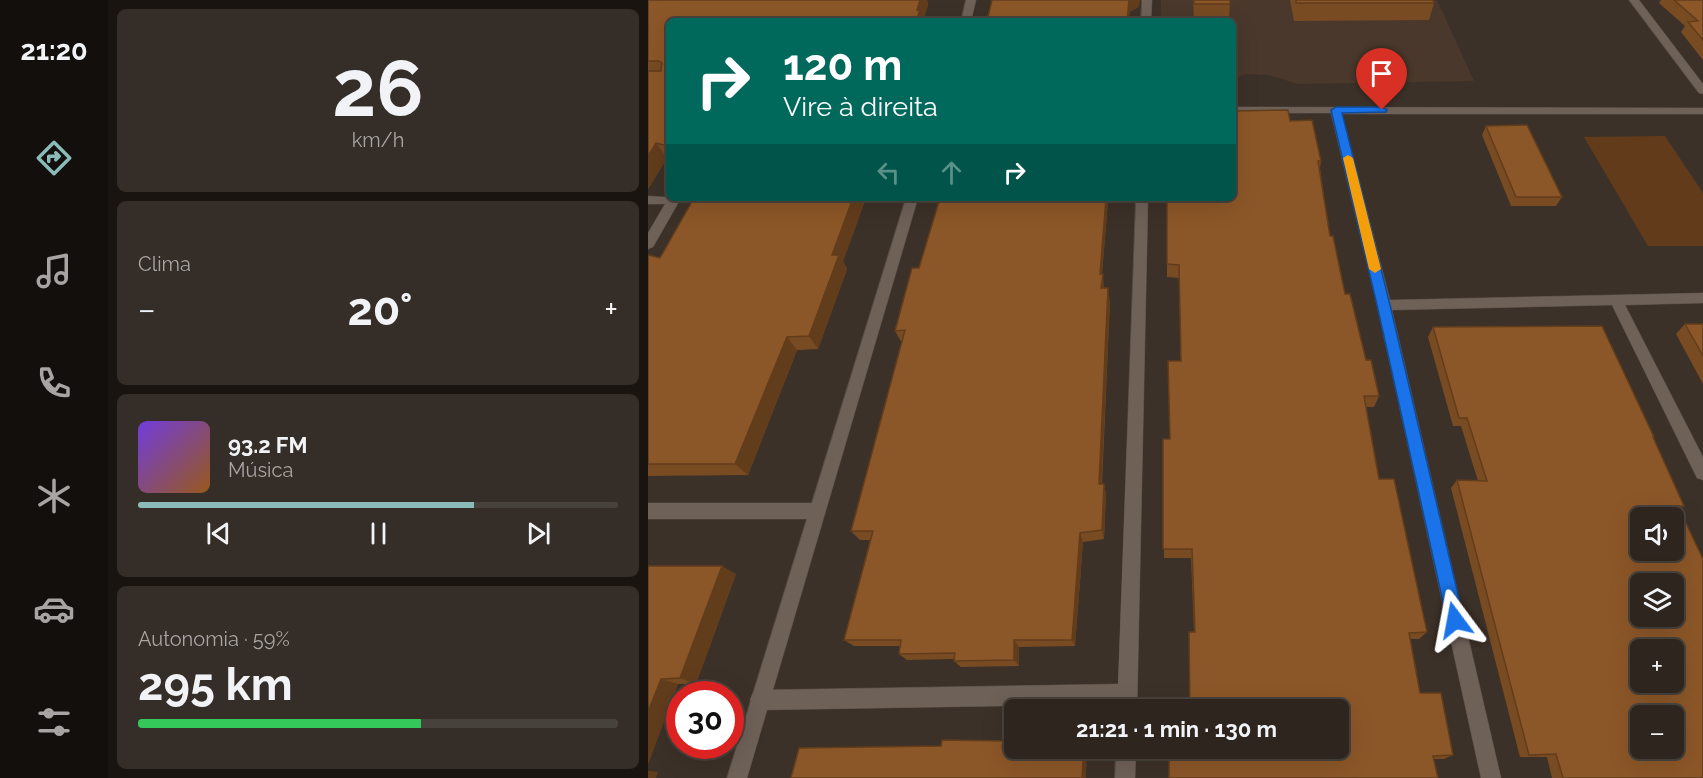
<!DOCTYPE html>
<html lang="pt">
<meta charset="utf-8">
<style>
body{margin:0;font-family:Raleway,sans-serif;background:#352d27;color:#f1f3f6;height:100vh;display:flex;flex-direction:column;font-size:22px;white-space:nowrap}
*{box-sizing:border-box;margin:0}
p{font-size:20px;color:#a7a5a4}
.icon{flex:none;width:33px;height:33px;fill:none;stroke:currentColor;stroke-width:2;stroke-linecap:round;stroke-linejoin:round}
.map{position:relative;flex:1;overflow:hidden}
.panel{display:flex;flex-direction:column;gap:9px;padding:9px;background:#191410;width:540px}
.panel>*{flex:none}
.guide{position:absolute;left:18px;top:18px;width:570px;height:183px;border-radius:9px;box-shadow:0 6px 24px #0002,0 0 0 2px #48423c;background:#00695c;color:#fff;overflow:hidden}
.controls{position:absolute;left:982px;top:507px;display:grid;gap:12px}
.controls a{display:grid;place-items:center;width:54px;height:54px;border-radius:9px;background:#2d251e;box-shadow:0 6px 24px #0002,0 0 0 2px #48423c;font-size:30px}
.speed{position:absolute;left:18px;top:681px;display:flex;gap:12px;font-size:30px;font-weight:700;text-align:center}
.speed>*{display:grid;place-content:center;width:78px;height:78px;border-radius:50%;background:#2d251e;box-shadow:0 6px 24px #0002,0 0 0 2px #48423c;line-height:1}
.speed .limit{border:9px solid #d22;background:#fff;color:#111}
.pin{position:absolute;display:grid;place-items:center;width:51px;height:51px;color:#fff;margin:-62px -26px;border-radius:50% 50% 50% 0;rotate:-45deg;box-shadow:0 0 6px #0007}
.pin .icon{rotate:45deg}
.me{position:absolute;width:66px;margin:-33px;rotate:347deg;stroke-linejoin:round;filter:drop-shadow(0 0 4px #0008)}
.turn{display:flex;align-items:center;gap:21px;height:126px;padding:0 18px;font-size:27px}
.turn .icon{width:78px;height:78px;stroke-width:2.5}
.turn b{display:block;font-size:42px;line-height:51px}
.lanes{display:flex;align-items:center;height:57px;padding:0 18px;background:#0003;justify-content:center;gap:30px;direction:ltr}
.lanes .off{opacity:.35}
.big{font-size:45px;font-weight:700;line-height:1.1}
.panel .tile{flex:1;display:flex;flex-direction:column;justify-content:center;gap:9px;min-width:0;padding:0 21px;border-radius:9px;background:#352d27}
.panel .dial{align-items:center;gap:0}
.dial b{font-size:78px;line-height:1}
.song{display:flex;align-items:center;gap:18px}
.cover{width:72px;height:72px;border-radius:9px;background:linear-gradient(135deg,hsl(260 70% 55%),hsl(30 70% 35%))}
.played{height:6px;border-radius:3px;background:linear-gradient(90deg,#8bbbb9 70%,#48423c 70%)}
.keys{display:flex;justify-content:space-around;direction:ltr}
.heat{display:flex;justify-content:space-between;align-items:center;font-size:33px;direction:ltr}
.charge{height:9px;border-radius:4px;background:linear-gradient(90deg,#34c759 59%,#48423c 0)}
.trip{position:absolute;left:356px;top:699px;width:345px;height:60px;border-radius:9px;background:#2d251e;box-shadow:0 6px 24px #0002,0 0 0 2px #48423c;font-weight:700;line-height:60px;text-align:center}
main{display:flex;flex:1;min-height:0}
.tabs{display:flex;flex-direction:column;width:108px;justify-content:space-around;align-items:center;background:#120f0c;color:#a7a5a4}
.tabs .icon{width:42px;height:42px}
.tabs .current{color:#8bbbb9}
.tabs b{font-size:27px;color:#f1f3f6}
.map>svg:first-child{display:block}
.built{fill:#49382b}
.green{fill:#623c1a}
.lines{fill:none;stroke-linecap:round;stroke-linejoin:round}
.minor-casing{stroke:#564d46;stroke-width:1}
.tertiary-casing{stroke:#564d46;stroke-width:1}
.minor{fill:#6e6158;fill-rule:evenodd}
.tertiary{fill:#6e6158;fill-rule:evenodd}
.wall{fill:#784b22}
.shaded-wall{fill:#623d1c}
.building{fill:#8c5728;stroke:#623d1c;stroke-width:1.5;fill-rule:evenodd}
.route{fill:#1a73e8;stroke:#114b97;stroke-width:1.5}
.slow{fill:#f59e0b}
</style>
<main>
<nav class="tabs">
<b>21:20</b>
<svg class="icon current" aria-label="directions" viewBox="0 0 24 24"><path d="M12 3l9 9-9 9-9-9zM9 14v-3h6M13 9l2 2-2 2"/></svg>
<svg class="icon" aria-label="music" viewBox="0 0 24 24"><path d="M9 18V5l10-2v13"/><circle cx="6" cy="18" r="3"/><circle cx="16" cy="16" r="3"/></svg>
<svg class="icon" aria-label="phone" viewBox="0 0 24 24"><path d="M5 4h4l2 5-3 2q2 4 5 5l2-3 5 2v4C11 20 4 13 5 4z"/></svg>
<svg class="icon" aria-label="climate" viewBox="0 0 24 24"><path d="M12 3v18M4 7l16 10M4 17L20 7"/></svg>
<svg class="icon" aria-label="car" viewBox="0 0 24 24"><path d="M5 17H2v-5l4-1 3-4h7l3 4 3 1v5h-3M9 17h6M6 11h13"/><circle cx="7" cy="17" r="2"/><circle cx="17" cy="17" r="2"/></svg>
<svg class="icon" aria-label="filters" viewBox="0 0 24 24"><path d="M4 7h16M4 17h16"/><circle cx="9" cy="7" r="2"/><circle cx="15" cy="17" r="2"/></svg>
</nav>
<section class="panel">
<div class="tile dial"><b>26</b><p>km/h</p></div>
<div class="tile"><p>Clima</p>
<div class="heat"><a>−</a><b class="big">20°</b><a>+</a></div>
</div>
<div class="tile">
<div class="song"><i class="cover"></i><div><b>93.2 FM</b><p>Música</p></div></div>
<div class="played"></div>
<div class="keys"><svg class="icon" aria-label="previous" viewBox="0 0 24 24"><path d="M18 5L8 12l10 7zM5 5v14"/></svg><svg class="icon" aria-label="pause" viewBox="0 0 24 24"><path d="M8 5v14M16 5v14"/></svg><svg class="icon" aria-label="next" viewBox="0 0 24 24"><path d="M6 5l10 7-10 7zM19 5v14"/></svg></div>
</div>
<div class="tile"><p>Autonomia · 59%</p><b class="big">295 km</b><div class="charge"></div></div>
</section>
<div class="map">
<svg width="1055" height="778" viewBox="0 0 1055 778">
<rect width="100%" height="100%" fill="#3c3128"/>
<!-- built -->
<path class="built" d="M 513,0 L 789,0 L 826,81 L 650,84 L 620,75 L 599,74 L 585,79 L 585,21 L 513,21 Z"/>
<!-- green -->
<path class="green" d="M 1017,136 L 1055,193 L 1055,246 L 1000,246 L 936,137 Z"/>
<g class="lines">
<!-- minor casing -->
<g class="minor-casing">
<g id="minor">
<path d="M 494,0 L 504,0 L 503,21 L 493,21 Z"/>
<path d="M 981,0 L 991,0 L 1055,84 L 1055,94 L 1051,93 Z"/>
<path d="M 585,107 L 1055,108 L 1055,114 L 694,114 L 742,300 L 1055,293 L 1055,303 L 977,305 L 1055,457 L 1055,480 L 1049,478 L 964,305 L 744,310 L 853,778 L 833,778 L 729,305 L 683,113 L 585,113 Z"/>
<path d="M 0,196 L 33,198 L 5,247 L 0,249 L 0,233 L 17,204 L 0,204 Z"/>
<path d="M 488,198 L 500,198 L 489,710 L 469,710 L 469,704 L 112,710 L 105,707 L 102,700 L 105,693 L 112,690 L 470,684 Z"/>
<path d="M 0,503 L 169,503 L 175,505 L 177,511 L 175,517 L 169,519 L 0,519 Z"/>
<path d="M 468,748 L 488,748 L 487,778 L 467,778 Z"/>
</g>
</g>
<!-- tertiary casing -->
<g class="tertiary-casing">
<g id="tertiary">
<path d="M 318,0 L 328,0 L 323,21 L 313,21 Z"/>
<path d="M 258,198 L 270,198 L 99,778 L 79,778 Z"/>
</g>
</g>
<!-- minor -->
<use href="#minor" class="minor"/>
<!-- tertiary -->
<use href="#tertiary" class="tertiary"/>
</g>
<!-- wall -->
<g class="wall">
<path d="M 0,0 L 279,0 L 280,5 L 275,20 L 21,21 L 21,159 L 19,158 L 0,189 Z"/>
<path d="M 545,0 L 582,0 L 581,21 L 546,21 Z"/>
<path d="M 642,0 L 785,0 L 786,3 L 781,20 L 646,21 Z"/>
<path d="M 1013,0 L 1055,0 L 1055,60 L 1033,32 L 1037,26 L 1011,3 Z"/>
<path d="M 642,121 L 673,161 L 672,168 L 682,236 L 697,294 L 718,360 L 731,396 L 726,407 L 718,407 L 731,479 L 779,632 L 771,639 L 762,639 L 772,693 L 805,755 L 796,759 L 534,759 L 690,710 L 542,710 L 541,639 L 541,632 L 546,632 L 543,558 L 516,558 L 515,439 L 522,439 L 533,361 L 531,278 L 519,277 L 519,198 Z"/>
<path d="M 838,126 L 914,197 L 908,206 L 863,206 L 834,135 Z"/>
<path d="M 46,198 L 218,198 L 195,261 L 199,269 L 170,349 L 149,350 L 100,475 L 0,476 L 0,255 L 12,258 Z"/>
<path d="M 292,198 L 466,198 L 466,201 L 460,201 L 454,274 L 456,288 L 462,301 L 454,484 L 456,484 L 458,494 L 456,539 L 435,542 L 427,646 L 371,647 L 371,666 L 313,667 L 306,661 L 306,659 L 259,660 L 251,654 L 252,646 L 206,646 L 196,640 L 222,540 L 212,540 L 203,531 L 254,343 L 247,331 L 271,268 Z"/>
<path d="M 1037,324 L 1055,324 L 1055,384 L 1028,334 Z"/>
<path d="M 785,327 L 1006,437 L 1005,438 L 1036,506 L 1032,509 L 1055,778 L 904,778 L 899,757 L 872,757 L 803,488 L 809,480 L 830,481 L 813,426 L 805,426 L 780,337 Z"/>
<path d="M 0,566 L 88,574 L 48,684 L 30,684 L 0,764 Z"/>
</g>
<!-- shaded-wall -->
<g class="shaded-wall">
<path d="M 272,0 L 279,0 L 280,5 L 275,21 L 268,21 L 269,10 Z"/>
<path d="M 481,0 L 492,0 L 491,7 L 482,12 L 481,21 L 479,21 Z"/>
<path d="M 8,143 L 19,158 L 0,189 L 0,156 Z"/>
<path d="M 205,198 L 218,198 L 195,261 L 199,269 L 170,349 L 161,336 L 184,255 Z"/>
<path d="M 458,198 L 460,198 L 460,201 L 453,286 L 455,274 L 456,286 L 455,301 L 452,274 Z"/>
<path d="M 460,288 L 462,301 L 453,494 L 451,484 Z"/>
<path d="M 139,337 L 149,350 L 100,475 L 87,464 Z"/>
<path d="M 456,484 L 458,494 L 456,539 L 454,530 Z"/>
<path d="M 432,533 L 435,542 L 427,646 L 424,640 Z"/>
<path d="M 74,566 L 88,574 L 48,684 L 32,678 Z"/>
<path d="M 366,640 L 371,647 L 371,666 L 366,660 Z"/>
<path d="M 13,679 L 30,684 L 0,764 L 0,712 Z"/>
<path d="M 355,741 L 361,744 L 360,751 L 354,748 Z"/>
<path d="M 436,748 L 439,749 L 438,778 L 434,778 Z"/>
<path d="M 0,771 L 10,772 L 8,778 L 0,778 Z"/>
</g>
<!-- building -->
<g class="building">
<path d="M 0,0 L 272,0 L 269,10 L 272,10 L 268,21 L 21,21 L 21,146 L 8,143 L 0,156 L 0,71 L 13,71 L 14,63 L 11,61 L 0,61 Z"/>
<path d="M 344,0 L 481,0 L 479,21 L 339,21 Z"/>
<rect x="546" y="0" width="36" height="4"/>
<path d="M 648,0 L 785,0 L 786,3 L 648,3 Z"/>
<path d="M 1026,0 L 1055,0 L 1055,40 L 1040,22 L 1050,21 Z"/>
<path d="M 640,110 L 642,121 L 664,120 L 673,161 L 670,161 L 682,236 L 685,236 L 697,294 L 702,294 L 718,360 L 723,360 L 731,396 L 716,396 L 731,479 L 746,479 L 779,632 L 761,633 L 772,693 L 793,693 L 805,755 L 785,756 L 790,778 L 521,778 L 521,759 L 535,758 L 535,748 L 690,748 L 690,710 L 542,710 L 541,632 L 547,632 L 544,549 L 515,549 L 515,439 L 522,439 L 520,361 L 533,361 L 531,265 L 519,264 L 519,198 L 585,198 L 585,111 Z"/>
<path d="M 879,125 L 914,197 L 868,197 L 838,126 Z"/>
<path d="M 46,198 L 205,198 L 184,255 L 191,255 L 161,336 L 139,337 L 87,464 L 0,464 L 0,255 L 12,258 Z"/>
<path d="M 292,198 L 458,198 L 452,274 L 455,274 L 453,288 L 460,288 L 451,484 L 456,484 L 454,530 L 432,533 L 424,640 L 366,640 L 366,660 L 306,661 L 307,653 L 251,654 L 253,640 L 196,640 L 225,531 L 203,531 L 257,330 L 247,331 L 264,268 L 271,268 Z"/>
<path d="M 1037,324 L 1055,324 L 1055,356 Z"/>
<path d="M 954,326 L 1006,437 L 1005,437 L 1036,506 L 1030,506 L 1055,559 L 1055,778 L 915,778 L 908,754 L 881,755 L 809,480 L 839,481 L 819,418 L 811,418 L 785,327 ZM 993,518 L 1026,518 L 1026,550 L 993,550 ZM 993,584 L 1026,584 L 1026,616 L 993,616 ZM 993,650 L 1026,650 L 1026,682 L 993,682 ZM 993,716 L 1026,716 L 1026,748 L 993,748 Z"/>
<path d="M 0,566 L 74,566 L 32,678 L 13,679 L 0,712 Z"/>
<path d="M 294,740 L 355,741 L 354,748 L 366,747 L 366,748 L 436,748 L 434,778 L 143,778 L 151,748 L 293,746 Z"/>
</g>
<!-- route -->
<path class="route" d="M 734,107 L 739,110 L 738,112 L 694,113 L 742,305 L 816,620 L 813,626 L 807,629 L 802,626 L 799,620 L 729,305 L 683,110 L 688,107 Z"/>
<!-- slow -->
<path class="slow" d="M 700,155 L 705,158 L 733,269 L 727,273 L 721,269 L 695,158 Z"/>
</svg>
<div class="controls">
<a><svg class="icon" aria-label="sound" viewBox="0 0 24 24"><path d="M4 9h4l5-4v14l-5-4H4zM17 9q2 3 0 6"/></svg></a>
<a><svg class="icon" aria-label="layers" viewBox="0 0 24 24"><path d="M12 4l9 5-9 5-9-5zM3 14l9 5 9-5"/></svg></a>
<a>+</a>
<a>−</a>
</div>
<div class="speed"><div class="limit">30</div></div>
<div class="pin" style="left:734px;top:110px;background:#d93025"><svg class="icon" aria-label="arrive" viewBox="0 0 24 24"><path d="M6 21V4h12l-3 4 3 4H6"/></svg></div>
<svg class="me" style="left:807px;top:620px" viewBox="-20 -20 40 40"><path d="M0-17L14 15 0 8-14 15z" fill="#1a73e8" stroke="#fff" stroke-width="4"/></svg>
<div class="trip">21:21 · 1 min · 130 m</div>
<div class="guide">
<div class="turn"><svg class="icon" aria-label="right" viewBox="0 0 24 24"><path d="M7 20v-9h11M14 6l5 5-5 5"/></svg><div><b>120 m</b>Vire à direita</div></div>
<div class="lanes"><svg class="icon off" aria-label="left" viewBox="0 0 24 24"><path d="M17 20v-9H6M10 6l-5 5 5 5"/></svg><svg class="icon off" aria-label="ahead" viewBox="0 0 24 24"><path d="M12 20V5M6 11l6-6 6 6"/></svg><svg class="icon" aria-label="right" viewBox="0 0 24 24"><path d="M7 20v-9h11M14 6l5 5-5 5"/></svg></div>
</div>
</div>
</main>
